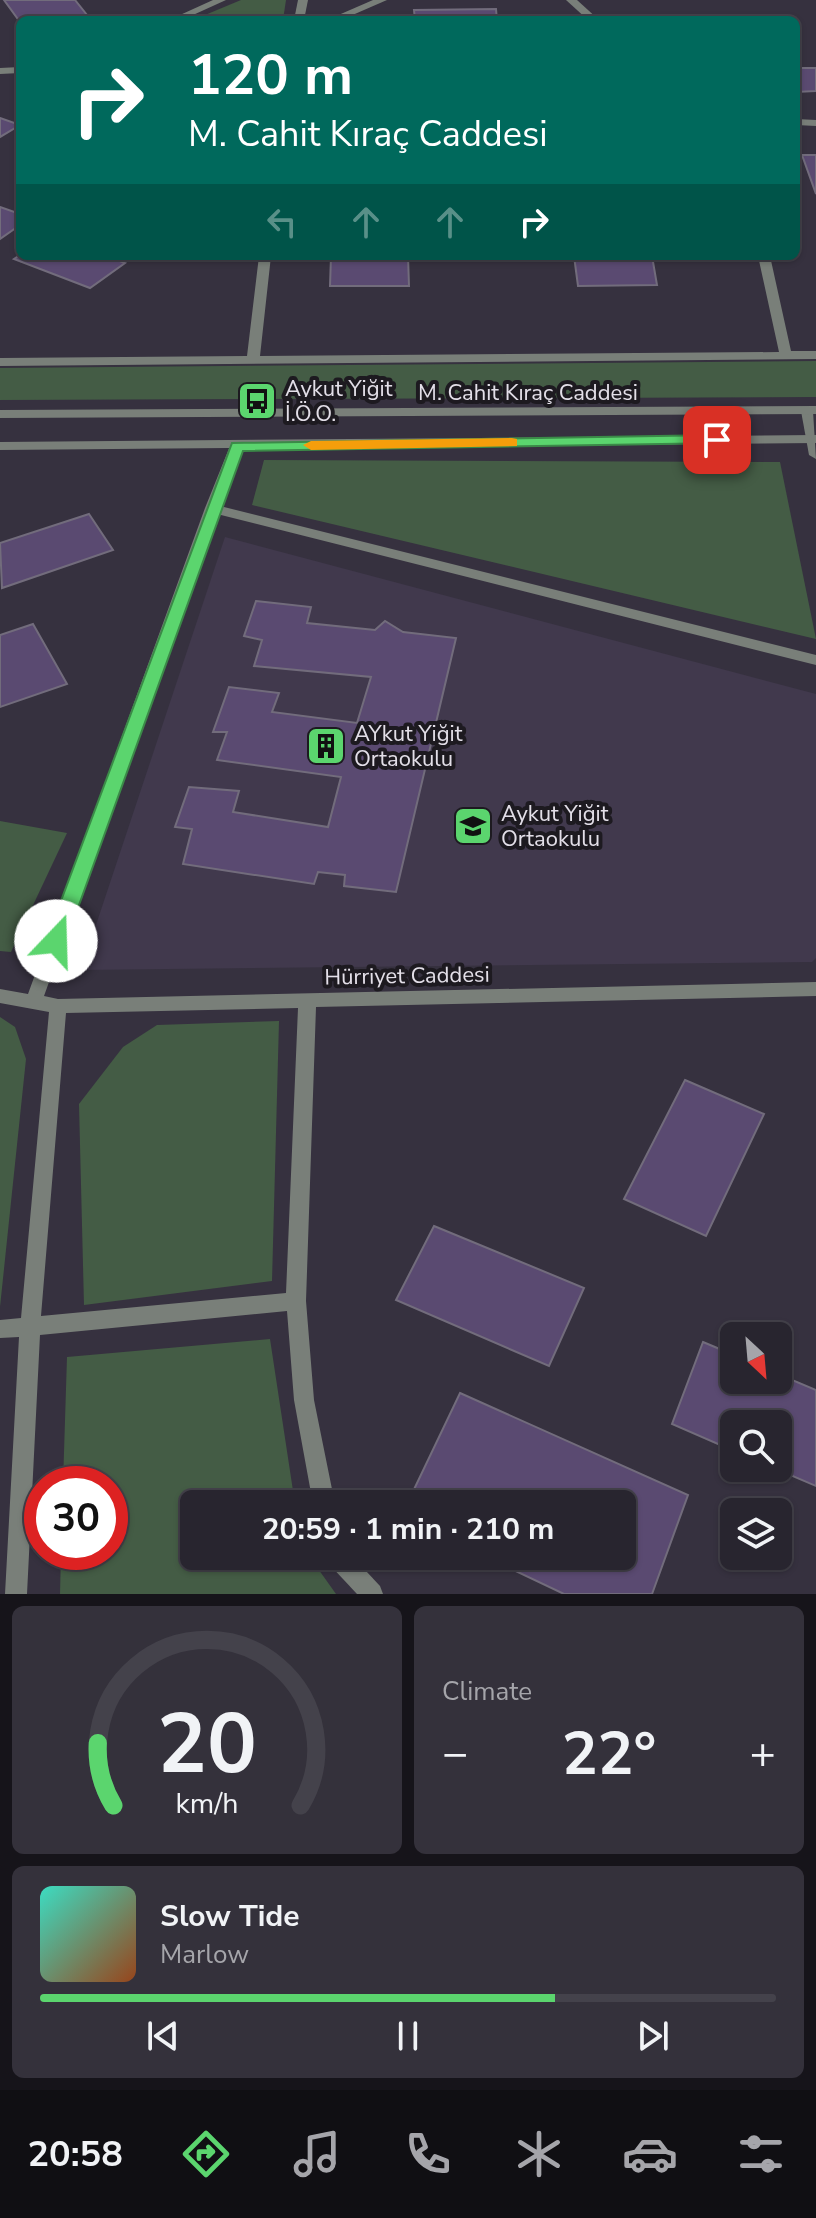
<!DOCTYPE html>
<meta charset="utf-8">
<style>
body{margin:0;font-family:"Nunito Sans",sans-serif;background:#34313b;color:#f1f3f6;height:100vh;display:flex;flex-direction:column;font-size:30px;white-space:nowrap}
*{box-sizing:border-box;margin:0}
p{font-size:26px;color:#a5a5aa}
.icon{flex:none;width:44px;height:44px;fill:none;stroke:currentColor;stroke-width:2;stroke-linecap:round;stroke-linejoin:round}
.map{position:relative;height:1594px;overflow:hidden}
.details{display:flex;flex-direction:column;gap:12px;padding:12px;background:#16141a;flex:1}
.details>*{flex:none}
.top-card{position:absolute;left:16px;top:16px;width:784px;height:244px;border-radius:12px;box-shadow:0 2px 6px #0004,0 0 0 2px #44424b;background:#00695c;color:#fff;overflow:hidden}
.needle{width:52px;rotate:154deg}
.tools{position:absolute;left:720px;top:1322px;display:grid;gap:16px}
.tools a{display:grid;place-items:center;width:72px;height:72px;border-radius:12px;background:#28252f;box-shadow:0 2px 6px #0004,0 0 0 2px #44424b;font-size:40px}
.speed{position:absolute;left:24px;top:1466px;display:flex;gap:16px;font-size:40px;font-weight:700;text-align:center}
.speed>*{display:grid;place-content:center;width:104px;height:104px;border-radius:50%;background:#28252f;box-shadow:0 2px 6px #0004,0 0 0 2px #44424b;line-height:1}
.speed .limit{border:12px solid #d22;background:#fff;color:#111}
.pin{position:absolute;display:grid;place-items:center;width:68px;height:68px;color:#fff;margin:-34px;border-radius:16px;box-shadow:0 4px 12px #0006}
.me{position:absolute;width:88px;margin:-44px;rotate:21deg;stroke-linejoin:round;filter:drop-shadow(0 0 6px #0008)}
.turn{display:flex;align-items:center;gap:28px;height:168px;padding:0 40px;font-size:36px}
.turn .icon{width:104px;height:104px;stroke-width:2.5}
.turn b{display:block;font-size:56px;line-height:68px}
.lanes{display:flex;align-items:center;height:76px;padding:0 40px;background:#0003;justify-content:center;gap:40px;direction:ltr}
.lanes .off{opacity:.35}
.big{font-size:60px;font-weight:700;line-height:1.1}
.details .card{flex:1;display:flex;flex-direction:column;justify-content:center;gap:12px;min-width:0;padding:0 28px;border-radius:12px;background:#34313b}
.details .dial{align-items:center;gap:0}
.dial svg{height:208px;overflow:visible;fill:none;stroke:#44424b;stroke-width:7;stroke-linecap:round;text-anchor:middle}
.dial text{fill:#f1f3f6;stroke:none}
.song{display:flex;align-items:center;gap:24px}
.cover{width:96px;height:96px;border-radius:12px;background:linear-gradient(135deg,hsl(170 70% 55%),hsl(20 70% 35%))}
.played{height:8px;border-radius:4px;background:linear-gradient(90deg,#5bd56e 70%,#44424b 70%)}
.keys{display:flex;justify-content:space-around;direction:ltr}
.heat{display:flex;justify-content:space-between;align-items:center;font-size:44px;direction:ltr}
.details .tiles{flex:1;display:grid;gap:12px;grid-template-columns:1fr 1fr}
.card:last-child{grid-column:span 2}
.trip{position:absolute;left:180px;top:1490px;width:456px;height:80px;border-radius:12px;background:#28252f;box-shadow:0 2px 6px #0004,0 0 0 2px #44424b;font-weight:700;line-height:80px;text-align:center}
.tabs{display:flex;height:128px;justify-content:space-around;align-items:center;background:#100f13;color:#a5a5aa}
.tabs .icon{width:56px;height:56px}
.tabs .active{color:#5bd56e}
.tabs b{font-size:36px;color:#f1f3f6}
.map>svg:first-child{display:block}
.built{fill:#41394d}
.green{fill:#445c45}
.building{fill:#5a4a71;stroke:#726c7c;stroke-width:2}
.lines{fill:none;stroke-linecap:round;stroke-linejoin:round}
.minor{fill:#797f79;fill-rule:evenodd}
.tertiary{fill:#797f79;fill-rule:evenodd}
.route{fill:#5bd56e;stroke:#3b8a48;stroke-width:2}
.slow{fill:#f59e0b}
.labels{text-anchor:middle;stroke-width:8;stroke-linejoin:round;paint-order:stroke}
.poi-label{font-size:22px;fill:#e3dfe8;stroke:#1d1a20;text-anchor:start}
.street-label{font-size:22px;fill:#e3dfe8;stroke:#1d1a20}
</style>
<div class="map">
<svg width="816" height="1594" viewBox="0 0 816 1594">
<rect width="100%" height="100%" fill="#36313f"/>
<!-- built -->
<path class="built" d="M 225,537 L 816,694 L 816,958 L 812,962 L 81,970 Z"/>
<!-- green -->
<g class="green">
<path d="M 241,0 L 286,0 L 283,20 L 193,20 Z"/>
<path d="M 816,361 L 816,397 L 0,400 L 0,368 Z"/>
<path d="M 264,460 L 780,462 L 816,639 L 252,505 Z"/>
<path d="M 0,821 L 67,833 L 11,952 L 0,951 Z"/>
<path d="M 0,1017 L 15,1027 L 26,1059 L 0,1307 Z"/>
<path d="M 279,1021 L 272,1281 L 84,1305 L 79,1104 L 123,1047 L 157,1025 Z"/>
<path d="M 270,1339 L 295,1504 L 194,1504 L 194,1556 L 309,1556 L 336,1594 L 60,1594 L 61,1552 L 110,1552 L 110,1484 L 63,1484 L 67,1357 Z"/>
</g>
<!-- building -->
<g class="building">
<path d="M 4,0 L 75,0 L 91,20 L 20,22 Z"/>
<path d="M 496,9 L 497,20 L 415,20 L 414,10 Z"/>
<path d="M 796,68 L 816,68 L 816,91 L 796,92 Z"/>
<path d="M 0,118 L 20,125 L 0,137 Z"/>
<path d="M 802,155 L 816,155 L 816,194 Z"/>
<path d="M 0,207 L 20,214 L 20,225 L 0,239 Z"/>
<path d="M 20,255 L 106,256 L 125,263 L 90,288 L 14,259 Z"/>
<path d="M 331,256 L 408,256 L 409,286 L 330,286 Z"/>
<path d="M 574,256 L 652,256 L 657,285 L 578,286 Z"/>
<path d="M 89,514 L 113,550 L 2,588 L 0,543 Z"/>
<path d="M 256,601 L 311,607 L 307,623 L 375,630 L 385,621 L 403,632 L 456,638 L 396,892 L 344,886 L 345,875 L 318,872 L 314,884 L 183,864 L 192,829 L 175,827 L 189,787 L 239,791 L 233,812 L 328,827 L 341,777 L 217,760 L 227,732 L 213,732 L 229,687 L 279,693 L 272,712 L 357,723 L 371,677 L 254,666 L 262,640 L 244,636 Z"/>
<path d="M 33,624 L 67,684 L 0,707 L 0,635 Z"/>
<path d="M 685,1080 L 764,1114 L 706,1236 L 624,1199 Z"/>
<path d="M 434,1226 L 584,1288 L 549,1366 L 396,1300 Z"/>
<path d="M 703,1342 L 734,1355 L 734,1380 L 778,1380 L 778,1374 L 816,1390 L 816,1486 L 774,1468 L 778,1468 L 778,1424 L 734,1424 L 734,1451 L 672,1424 Z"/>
<path d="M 460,1393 L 688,1495 L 652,1594 L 564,1594 L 484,1556 L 622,1556 L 622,1504 L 407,1504 Z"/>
</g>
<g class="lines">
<!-- minor -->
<g class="minor">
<path d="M 213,0 L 226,0 L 182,20 L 169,20 Z"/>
<path d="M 298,0 L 308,0 L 304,20 L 294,20 Z"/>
<path d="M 373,0 L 387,0 L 341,20 L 327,20 Z"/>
<path d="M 566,0 L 577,0 L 599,20 L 588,20 Z"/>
<path d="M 20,67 L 20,73 L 0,74 L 0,68 Z"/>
<path d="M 796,119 L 816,120 L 816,126 L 796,125 Z"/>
<path d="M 259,256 L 271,256 L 260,356 L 779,352 L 758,256 L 770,256 L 791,351 L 816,351 L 816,359 L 0,366 L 0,358 L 247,356 Z"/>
<path d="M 807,407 L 813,411 L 816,459 L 809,455 L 801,411 Z"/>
<path d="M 237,442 L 244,446 L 220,506 L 816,655 L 816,665 L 217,514 L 44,996 L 58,999 L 816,982 L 816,996 L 316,1007 L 306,1301 L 314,1400 L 335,1504 L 313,1504 L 294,1400 L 287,1311 L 40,1335 L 27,1594 L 5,1594 L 19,1337 L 0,1338 L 0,1320 L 21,1318 L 49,1012 L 0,1003 L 0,989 L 28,994 L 205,508 L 230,446 ZM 298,1008 L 286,1293 L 41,1316 L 66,1013 Z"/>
<path d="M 326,1556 L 352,1556 L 380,1586 L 383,1594 L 357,1594 L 329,1564 Z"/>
</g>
<!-- tertiary -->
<g class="tertiary">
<path d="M 816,406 L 816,414 L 0,418 L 0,410 Z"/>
<path d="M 816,435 L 816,443 L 0,450 L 0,442 Z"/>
</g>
</g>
<!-- route -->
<path class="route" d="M 717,435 L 724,440 L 722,443 L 243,451 L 66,941 L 56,949 L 49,946 L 46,941 L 232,443 Z"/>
<!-- slow -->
<path class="slow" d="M 512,438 L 517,439 L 517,446 L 311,450 L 303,445 L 311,441 Z"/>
<!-- icons -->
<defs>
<g id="bus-square" transform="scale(2)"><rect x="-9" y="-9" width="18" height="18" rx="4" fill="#5bd56e" stroke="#1d1a20"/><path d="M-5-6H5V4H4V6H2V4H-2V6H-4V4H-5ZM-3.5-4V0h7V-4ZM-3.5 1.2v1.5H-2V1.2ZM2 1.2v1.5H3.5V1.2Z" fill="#111"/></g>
<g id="building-square" transform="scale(2)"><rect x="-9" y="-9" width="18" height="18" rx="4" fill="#5bd56e" stroke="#1d1a20"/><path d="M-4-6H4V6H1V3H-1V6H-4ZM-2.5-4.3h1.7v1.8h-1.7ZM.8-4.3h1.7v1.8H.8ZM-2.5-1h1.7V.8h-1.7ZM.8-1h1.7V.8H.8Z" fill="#111"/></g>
<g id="school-square" transform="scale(2)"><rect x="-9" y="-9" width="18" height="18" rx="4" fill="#5bd56e" stroke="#1d1a20"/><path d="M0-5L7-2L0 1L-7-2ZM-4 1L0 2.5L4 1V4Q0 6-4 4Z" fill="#111"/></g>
</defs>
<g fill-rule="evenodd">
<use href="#bus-square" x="257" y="401"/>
<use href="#building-square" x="326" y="746"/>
<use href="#school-square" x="473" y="826"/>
</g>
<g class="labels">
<!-- poi labels -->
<g class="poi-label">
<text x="285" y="396">Aykut Yiğit<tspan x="285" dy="25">İ.Ö.O.</tspan></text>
<text x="354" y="741">AYkut Yiğit<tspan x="354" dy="25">Ortaokulu</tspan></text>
<text x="501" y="821">Aykut Yiğit<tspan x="501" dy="25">Ortaokulu</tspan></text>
</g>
<!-- street labels -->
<g class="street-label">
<text x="528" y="400">M. Cahit Kıraç Caddesi</text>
<text transform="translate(407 975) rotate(-1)" y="8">Hürriyet Caddesi</text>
</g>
</g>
</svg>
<div class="tools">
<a><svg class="needle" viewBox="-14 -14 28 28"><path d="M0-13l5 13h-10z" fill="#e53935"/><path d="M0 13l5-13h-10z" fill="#a5a5aa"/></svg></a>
<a><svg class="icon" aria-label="search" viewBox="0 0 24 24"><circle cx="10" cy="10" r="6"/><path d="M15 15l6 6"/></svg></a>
<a><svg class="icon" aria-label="layers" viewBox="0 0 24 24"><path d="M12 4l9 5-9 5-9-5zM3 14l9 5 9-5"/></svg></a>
</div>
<div class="speed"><div class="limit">30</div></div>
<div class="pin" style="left:717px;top:440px;background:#d93025"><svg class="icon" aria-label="arrive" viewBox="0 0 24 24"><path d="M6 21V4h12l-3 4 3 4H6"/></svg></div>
<svg class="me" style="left:56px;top:941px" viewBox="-20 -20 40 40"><circle r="19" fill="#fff"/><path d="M0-13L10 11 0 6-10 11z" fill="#5bd56e"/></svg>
<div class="trip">20:59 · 1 min · 210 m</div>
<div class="top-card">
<div class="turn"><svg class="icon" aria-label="right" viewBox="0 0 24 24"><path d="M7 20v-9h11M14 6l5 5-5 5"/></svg><div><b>120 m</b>M. Cahit Kıraç Caddesi</div></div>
<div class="lanes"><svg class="icon off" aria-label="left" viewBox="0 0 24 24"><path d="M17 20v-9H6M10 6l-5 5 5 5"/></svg><svg class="icon off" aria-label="ahead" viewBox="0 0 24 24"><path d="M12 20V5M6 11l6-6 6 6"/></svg><svg class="icon off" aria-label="ahead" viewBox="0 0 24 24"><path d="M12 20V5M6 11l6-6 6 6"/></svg><svg class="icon" aria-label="right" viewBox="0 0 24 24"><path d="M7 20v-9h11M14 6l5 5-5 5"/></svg></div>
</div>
</div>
<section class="details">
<div class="tiles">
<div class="card dial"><svg viewBox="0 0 100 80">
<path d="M14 69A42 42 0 1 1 86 69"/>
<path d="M14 69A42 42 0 0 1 8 45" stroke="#5bd56e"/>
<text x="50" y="56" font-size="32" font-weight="700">20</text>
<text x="50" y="72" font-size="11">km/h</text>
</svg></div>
<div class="card"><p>Climate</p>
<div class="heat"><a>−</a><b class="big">22°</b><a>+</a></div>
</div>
<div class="card">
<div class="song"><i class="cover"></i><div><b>Slow Tide</b><p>Marlow</p></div></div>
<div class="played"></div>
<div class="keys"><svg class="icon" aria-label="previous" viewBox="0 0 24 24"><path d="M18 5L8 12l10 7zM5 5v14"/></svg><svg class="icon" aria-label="pause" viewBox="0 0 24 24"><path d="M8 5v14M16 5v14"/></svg><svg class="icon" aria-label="next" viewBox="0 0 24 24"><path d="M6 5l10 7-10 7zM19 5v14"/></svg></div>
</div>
</div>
</section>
<nav class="tabs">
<b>20:58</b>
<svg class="icon active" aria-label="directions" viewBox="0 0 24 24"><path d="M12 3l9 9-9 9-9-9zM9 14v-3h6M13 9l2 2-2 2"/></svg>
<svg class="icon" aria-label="music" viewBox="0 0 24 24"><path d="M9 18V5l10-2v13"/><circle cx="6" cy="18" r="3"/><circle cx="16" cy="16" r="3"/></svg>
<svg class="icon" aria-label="phone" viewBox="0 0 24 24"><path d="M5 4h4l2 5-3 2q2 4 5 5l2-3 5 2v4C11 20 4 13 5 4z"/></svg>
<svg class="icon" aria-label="climate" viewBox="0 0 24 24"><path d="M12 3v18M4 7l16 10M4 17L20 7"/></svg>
<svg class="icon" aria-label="car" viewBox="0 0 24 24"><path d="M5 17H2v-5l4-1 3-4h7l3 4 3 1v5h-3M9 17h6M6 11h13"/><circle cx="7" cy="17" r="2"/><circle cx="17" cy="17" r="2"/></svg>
<svg class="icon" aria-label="filters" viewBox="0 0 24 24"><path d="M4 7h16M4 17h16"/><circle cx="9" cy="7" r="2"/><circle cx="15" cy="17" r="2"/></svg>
</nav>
